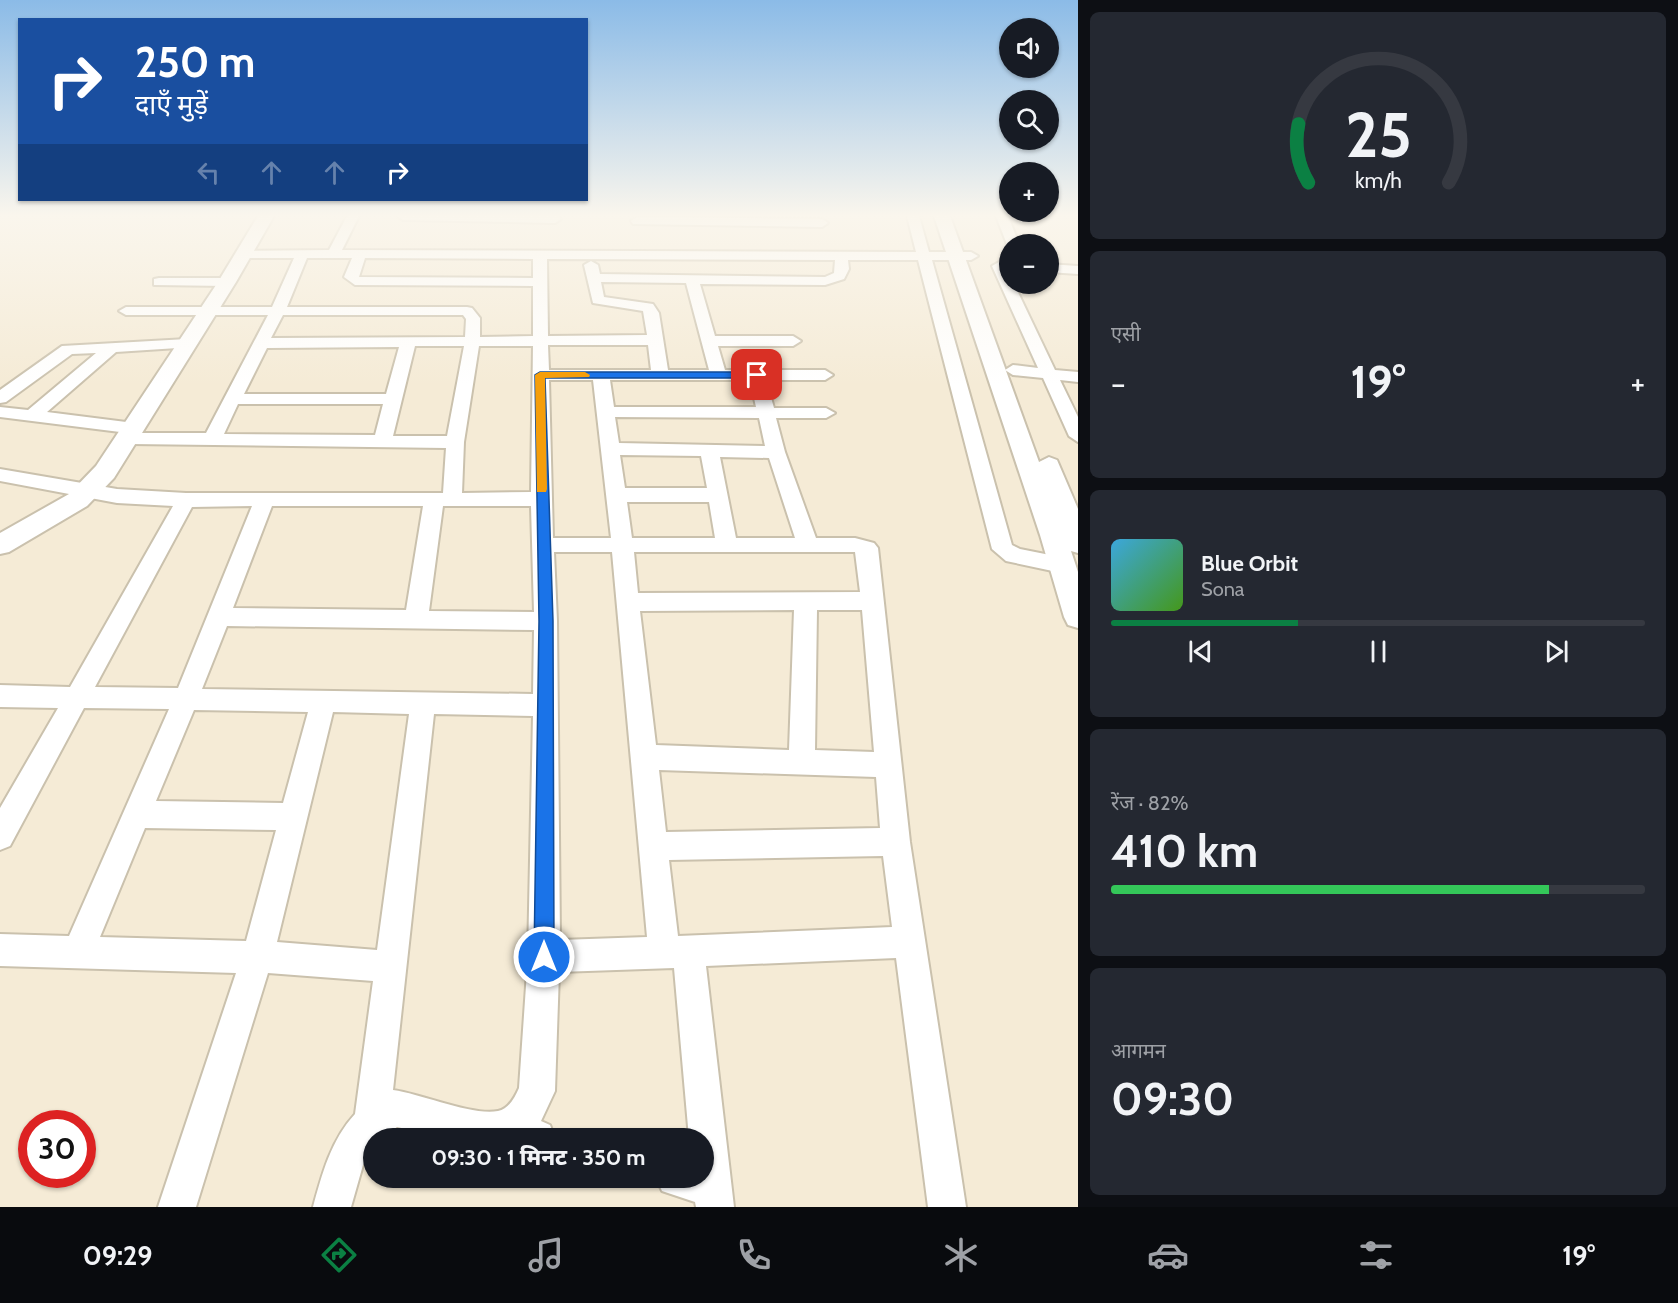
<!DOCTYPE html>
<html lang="hi">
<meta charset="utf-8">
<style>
body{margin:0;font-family:Cabin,"Noto Sans Devanagari",sans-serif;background:#242831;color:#f1f3f6;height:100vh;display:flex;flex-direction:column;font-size:22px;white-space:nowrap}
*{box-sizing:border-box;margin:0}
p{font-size:20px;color:#9ea1a6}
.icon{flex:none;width:33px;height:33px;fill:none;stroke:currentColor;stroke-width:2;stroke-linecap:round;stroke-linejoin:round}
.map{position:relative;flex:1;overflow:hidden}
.drawer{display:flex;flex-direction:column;gap:12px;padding:12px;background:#0d0f14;width:600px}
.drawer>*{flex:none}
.guide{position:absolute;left:18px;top:18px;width:570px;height:183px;border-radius:0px;box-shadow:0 2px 4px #0004;background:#1a4fa0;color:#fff;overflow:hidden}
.fabs{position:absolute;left:999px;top:18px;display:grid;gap:12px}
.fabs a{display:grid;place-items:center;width:60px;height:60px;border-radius:50%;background:#171b24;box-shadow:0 2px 4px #0004;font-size:30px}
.speed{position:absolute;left:18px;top:1110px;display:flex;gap:12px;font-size:30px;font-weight:700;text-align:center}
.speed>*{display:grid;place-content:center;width:78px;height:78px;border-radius:50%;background:#171b24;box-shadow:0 2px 4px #0004;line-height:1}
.speed .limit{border:9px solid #d22;background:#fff;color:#111}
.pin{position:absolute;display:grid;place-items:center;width:51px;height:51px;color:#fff;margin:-26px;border-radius:12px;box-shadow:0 3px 9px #0006}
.me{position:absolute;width:66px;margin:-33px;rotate:0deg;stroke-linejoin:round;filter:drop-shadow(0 0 4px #0008)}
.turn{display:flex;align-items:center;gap:21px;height:126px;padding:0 18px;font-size:27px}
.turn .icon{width:78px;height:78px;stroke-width:2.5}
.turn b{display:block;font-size:42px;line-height:51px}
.lanes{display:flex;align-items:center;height:57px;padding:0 18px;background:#0003;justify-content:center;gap:30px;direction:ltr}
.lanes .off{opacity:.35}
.big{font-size:45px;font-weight:800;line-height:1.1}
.drawer .widget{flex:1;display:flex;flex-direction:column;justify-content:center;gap:9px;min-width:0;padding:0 21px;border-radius:9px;background:#242831}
.drawer .dial{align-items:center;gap:0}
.dial svg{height:156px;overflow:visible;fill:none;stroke:#363941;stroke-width:7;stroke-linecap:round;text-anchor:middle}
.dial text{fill:#f1f3f6;stroke:none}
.song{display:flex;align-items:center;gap:18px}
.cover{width:72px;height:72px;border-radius:9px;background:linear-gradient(135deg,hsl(200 70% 55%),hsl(100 70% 35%))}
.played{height:6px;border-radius:3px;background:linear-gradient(90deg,#0b8043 35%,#363941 35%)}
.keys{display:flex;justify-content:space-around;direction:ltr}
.heat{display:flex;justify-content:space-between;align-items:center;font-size:33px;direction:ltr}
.charge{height:9px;border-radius:4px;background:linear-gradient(90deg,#34c759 82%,#363941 0)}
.trip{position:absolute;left:363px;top:1128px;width:351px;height:60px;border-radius:30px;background:#171b24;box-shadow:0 2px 4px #0004;font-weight:800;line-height:60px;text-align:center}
.tabs{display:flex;height:96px;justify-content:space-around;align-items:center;background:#090b0e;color:#9ea1a6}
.tabs .icon{width:42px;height:42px}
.tabs .current{color:#0b8043}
.tabs b{font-size:27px;color:#f1f3f6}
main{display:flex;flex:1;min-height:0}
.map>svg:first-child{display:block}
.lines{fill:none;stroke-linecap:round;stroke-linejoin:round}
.minor-casing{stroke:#cac1ad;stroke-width:4}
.tertiary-casing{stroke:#cac1ad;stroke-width:4}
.minor{fill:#fff;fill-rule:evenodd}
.tertiary{fill:#fff;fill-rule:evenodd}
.route{fill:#1a73e8;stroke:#114b97;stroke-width:1.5}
.slow{fill:#f59e0b}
</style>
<main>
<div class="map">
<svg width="1078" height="1207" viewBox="0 0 1078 1207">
<rect width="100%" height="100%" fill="#f5ebd6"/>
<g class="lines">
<!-- minor casing -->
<g class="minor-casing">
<g id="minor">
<path d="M 347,216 L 359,216 L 342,250 L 916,252 L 907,216 L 919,216 L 929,252 L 971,252 L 978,256 L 971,260 L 932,260 L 1012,545 L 1020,549 L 1070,559 L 1073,565 L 1070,571 L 1062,573 L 1006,561 L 992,549 L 918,260 L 848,260 L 849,269 L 844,279 L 825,285 L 700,284 L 715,336 L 793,336 L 801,341 L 793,346 L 718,346 L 725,370 L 825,370 L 833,375 L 825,380 L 766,380 L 774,408 L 826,408 L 835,413 L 826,418 L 776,418 L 785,452 L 816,538 L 855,538 L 874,543 L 878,548 L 910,842 L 966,1207 L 928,1207 L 896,958 L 706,966 L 734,1207 L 696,1207 L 695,1202 L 662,1191 L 656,1178 L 704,1178 L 704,1138 L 689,1138 L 674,968 L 559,972 L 555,1091 L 541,1121 L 550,1125 L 555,1138 L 446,1138 L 397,1127 L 382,1138 L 374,1138 L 374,1148 L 363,1165 L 351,1207 L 313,1207 C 322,1174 331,1140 355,1114 L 373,981 L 268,973 L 196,1207 L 158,1207 L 236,973 L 0,966 L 0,934 L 69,936 L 169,709 L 84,708 L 10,846 L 0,850 L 0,808 L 58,708 L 0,707 L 0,685 L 70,687 L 173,506 L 117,503 L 0,481 L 0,469 L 117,489 L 186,493 L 443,493 L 446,448 L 129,444 L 120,438 L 128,433 L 0,417 L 0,407 L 28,410 L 96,353 L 72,354 L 6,402 L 0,403 L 0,390 L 62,346 L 187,339 L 193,341 L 195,344 L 193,347 L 116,352 L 47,412 L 134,423 L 143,428 L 138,433 L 206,433 L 268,315 L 126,315 L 119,311 L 126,307 L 272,307 L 294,258 L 244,258 L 237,254 L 239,251 L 329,250 ZM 307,258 L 352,258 L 344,277 L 355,285 L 533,286 L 533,336 L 480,337 L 480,318 L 472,308 L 467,307 L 287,307 ZM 365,258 L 533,259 L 533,278 L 359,277 ZM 547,259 L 835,260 L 834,273 L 825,277 L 600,274 L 598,265 L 591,261 L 584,265 L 593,303 L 643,311 L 647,335 L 548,336 ZM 601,282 L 686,283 L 709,370 L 668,370 L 659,313 L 653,304 L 604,297 ZM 283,315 L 463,315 L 466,319 L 465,337 L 271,338 ZM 548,345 L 648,345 L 651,370 L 549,370 ZM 415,346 L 464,346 L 447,436 L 393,436 ZM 479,346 L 533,346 L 531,492 L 462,493 L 464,442 ZM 399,347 L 386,394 L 244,394 L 267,348 ZM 549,380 L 593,380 L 611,538 L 553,538 ZM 610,380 L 750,380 L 756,407 L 614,407 ZM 238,404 L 383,404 L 375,435 L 224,434 ZM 615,417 L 759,418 L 765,446 L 619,443 ZM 620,455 L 701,456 L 707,488 L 625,488 ZM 720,457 L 769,458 L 795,538 L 736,538 ZM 627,502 L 709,502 L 715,538 L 632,538 ZM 252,506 L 178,688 L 95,687 L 192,507 ZM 272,506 L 423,506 L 406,610 L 233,608 ZM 443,506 L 531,506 L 534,612 L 429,611 ZM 554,552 L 612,552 L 647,937 L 560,940 L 557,621 ZM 634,552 L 855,552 L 860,592 L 638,593 ZM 794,610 L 789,750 L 656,745 L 640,611 ZM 817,610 L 862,610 L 874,752 L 815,750 ZM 227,626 L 534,630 L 533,694 L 202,689 ZM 194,710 L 308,712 L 283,803 L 156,801 ZM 333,712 L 409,714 L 377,950 L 277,942 ZM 434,714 L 533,716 L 528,957 L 519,1088 C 515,1097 509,1109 498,1111 C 472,1116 422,1094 393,1090 ZM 659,770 L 876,777 L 880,828 L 666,832 ZM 145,828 L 276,830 L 246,941 L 100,937 ZM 883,856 L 892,927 L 678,936 L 669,860 Z"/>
<path d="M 397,216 L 558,216 L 561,219 L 555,223 L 403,220 Z"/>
<path d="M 996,216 L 1008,216 L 1019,244 L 1008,247 Z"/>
<path d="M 637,217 L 822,219 L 828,223 L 822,227 L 633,224 L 631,221 Z"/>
<path d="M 999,262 L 1006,266 L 1010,284 L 1014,284 L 1055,370 L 1078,372 L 1078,382 L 1060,380 L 1078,417 L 1078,442 L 1069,436 L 1043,378 L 1013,375 L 1005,370 L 1013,365 L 1038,368 L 992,266 Z"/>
<path d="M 1048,264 L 1078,266 L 1078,274 L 1048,272 Z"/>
<path d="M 159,278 L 227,278 L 234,282 L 227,286 L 154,285 L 154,279 Z"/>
</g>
</g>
<!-- tertiary casing -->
<g class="tertiary-casing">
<g id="tertiary">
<path d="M 258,216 L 274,216 L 236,282 L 114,478 L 87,506 L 9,552 L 0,554 L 0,533 L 69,494 L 96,466 L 218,282 Z"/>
<path d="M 934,216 L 950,216 L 1039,462 L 1049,457 L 1057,460 L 1078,509 L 1078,553 L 1071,551 L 1078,572 L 1078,628 L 1068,625 L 1064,617 L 1040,535 Z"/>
</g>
</g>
<!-- minor -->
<use href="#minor" class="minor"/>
<!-- tertiary -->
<use href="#tertiary" class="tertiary"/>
</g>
<!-- sky -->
<linearGradient id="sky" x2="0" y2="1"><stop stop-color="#8bbbe7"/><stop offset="0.56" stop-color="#faf6ed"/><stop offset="1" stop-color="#faf6ed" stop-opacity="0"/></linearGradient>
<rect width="1078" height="385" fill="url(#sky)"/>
<!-- route -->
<path class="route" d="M 540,372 L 757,372 L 762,375 L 757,378 L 545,378 L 553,621 L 554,957 L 551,964 L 544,967 L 537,964 L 534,957 L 539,621 L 535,375 Z"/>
<!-- slow -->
<path class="slow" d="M 585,372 L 590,375 L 589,377 L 545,378 L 547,489 L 546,492 L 537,492 L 535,375 L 540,372 Z"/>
</svg>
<div class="fabs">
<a><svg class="icon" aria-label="sound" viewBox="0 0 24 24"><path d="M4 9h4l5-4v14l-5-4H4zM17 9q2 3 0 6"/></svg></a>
<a><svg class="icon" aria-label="search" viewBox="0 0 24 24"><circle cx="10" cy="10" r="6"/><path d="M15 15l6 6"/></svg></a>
<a>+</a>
<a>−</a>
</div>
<div class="speed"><div class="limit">30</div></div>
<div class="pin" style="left:757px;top:375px;background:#d93025"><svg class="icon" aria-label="arrive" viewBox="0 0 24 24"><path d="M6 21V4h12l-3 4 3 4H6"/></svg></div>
<svg class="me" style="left:544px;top:957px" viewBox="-20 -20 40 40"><circle r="17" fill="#1a73e8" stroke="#fff" stroke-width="3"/><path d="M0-11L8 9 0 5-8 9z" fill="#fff"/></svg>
<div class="trip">09:30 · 1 मिनट · 350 m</div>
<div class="guide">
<div class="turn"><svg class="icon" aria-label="right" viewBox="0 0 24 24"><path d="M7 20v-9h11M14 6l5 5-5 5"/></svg><div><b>250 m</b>दाएँ मुड़ें</div></div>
<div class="lanes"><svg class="icon off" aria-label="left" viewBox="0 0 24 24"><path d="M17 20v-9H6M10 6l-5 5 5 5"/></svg><svg class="icon off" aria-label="ahead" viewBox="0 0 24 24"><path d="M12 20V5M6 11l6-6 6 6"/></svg><svg class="icon off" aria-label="ahead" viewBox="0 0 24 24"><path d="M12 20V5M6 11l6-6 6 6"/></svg><svg class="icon" aria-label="right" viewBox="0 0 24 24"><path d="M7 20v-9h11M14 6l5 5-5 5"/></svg></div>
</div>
</div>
<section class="drawer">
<div class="widget dial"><svg viewBox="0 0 100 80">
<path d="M14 69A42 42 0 1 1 86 69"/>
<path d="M14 69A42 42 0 0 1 9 39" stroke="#0b8043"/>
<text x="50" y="56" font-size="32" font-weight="700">25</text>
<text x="50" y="72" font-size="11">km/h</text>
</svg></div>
<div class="widget"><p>एसी</p>
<div class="heat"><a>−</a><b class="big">19°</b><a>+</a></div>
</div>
<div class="widget">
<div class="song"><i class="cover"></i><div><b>Blue Orbit</b><p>Sona</p></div></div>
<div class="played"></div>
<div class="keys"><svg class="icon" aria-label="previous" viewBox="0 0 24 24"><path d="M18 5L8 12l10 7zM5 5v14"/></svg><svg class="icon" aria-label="pause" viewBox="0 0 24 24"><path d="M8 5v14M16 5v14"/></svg><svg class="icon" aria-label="next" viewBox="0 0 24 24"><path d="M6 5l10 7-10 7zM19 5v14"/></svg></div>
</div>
<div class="widget"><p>रेंज · 82%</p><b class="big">410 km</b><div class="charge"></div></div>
<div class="widget"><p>आगमन</p><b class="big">09:30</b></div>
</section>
</main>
<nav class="tabs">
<b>09:29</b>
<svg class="icon current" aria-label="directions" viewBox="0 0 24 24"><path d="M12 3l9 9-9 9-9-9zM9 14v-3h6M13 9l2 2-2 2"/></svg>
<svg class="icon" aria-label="music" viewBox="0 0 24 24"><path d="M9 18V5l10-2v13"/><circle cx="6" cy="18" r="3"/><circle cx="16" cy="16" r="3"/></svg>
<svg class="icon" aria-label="phone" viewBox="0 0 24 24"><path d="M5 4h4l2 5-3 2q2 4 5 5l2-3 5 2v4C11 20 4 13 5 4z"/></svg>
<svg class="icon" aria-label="climate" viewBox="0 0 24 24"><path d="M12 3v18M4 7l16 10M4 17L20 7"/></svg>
<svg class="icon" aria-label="car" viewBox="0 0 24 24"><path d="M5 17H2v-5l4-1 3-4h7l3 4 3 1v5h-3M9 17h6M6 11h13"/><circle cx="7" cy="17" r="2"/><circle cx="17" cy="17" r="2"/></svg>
<svg class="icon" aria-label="filters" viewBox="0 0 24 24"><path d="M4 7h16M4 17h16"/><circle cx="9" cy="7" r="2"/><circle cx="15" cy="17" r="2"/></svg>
<b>19°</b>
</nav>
